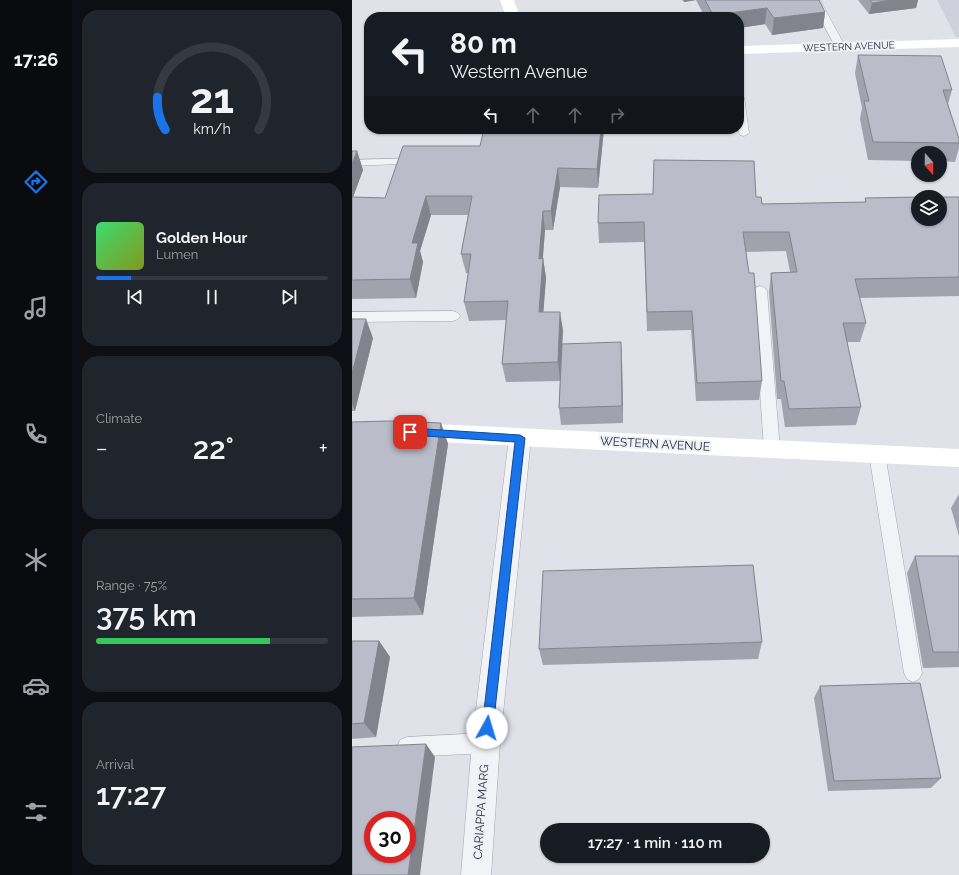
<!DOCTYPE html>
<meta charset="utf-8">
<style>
body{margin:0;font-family:Raleway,sans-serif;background:#20242c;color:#f1f3f6;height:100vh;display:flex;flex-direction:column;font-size:15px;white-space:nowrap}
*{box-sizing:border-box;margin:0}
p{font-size:13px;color:#9ea1a6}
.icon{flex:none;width:22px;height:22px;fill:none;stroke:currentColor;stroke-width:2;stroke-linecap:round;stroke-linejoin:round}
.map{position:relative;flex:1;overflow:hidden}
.drawer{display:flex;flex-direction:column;gap:10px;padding:10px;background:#0d0f14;width:280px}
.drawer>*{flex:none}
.hud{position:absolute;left:12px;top:12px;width:380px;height:122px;border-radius:16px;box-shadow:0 1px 3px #0004;background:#171b24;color:#f1f3f6;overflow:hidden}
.needle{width:26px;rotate:160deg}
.buttons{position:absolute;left:559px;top:146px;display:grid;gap:8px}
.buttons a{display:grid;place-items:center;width:36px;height:36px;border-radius:50%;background:#171b24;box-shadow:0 1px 3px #0004;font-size:20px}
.speed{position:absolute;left:12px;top:811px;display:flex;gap:8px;font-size:20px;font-weight:700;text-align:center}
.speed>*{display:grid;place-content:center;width:52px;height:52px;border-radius:50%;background:#171b24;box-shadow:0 1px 3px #0004;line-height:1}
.speed .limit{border:6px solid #d22;background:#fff;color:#111}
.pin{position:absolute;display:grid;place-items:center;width:34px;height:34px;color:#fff;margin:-17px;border-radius:8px;box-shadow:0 2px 6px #0006}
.me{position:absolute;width:44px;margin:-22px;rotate:6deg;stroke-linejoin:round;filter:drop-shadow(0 0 3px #0008)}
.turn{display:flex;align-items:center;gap:14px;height:84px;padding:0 20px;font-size:18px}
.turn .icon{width:52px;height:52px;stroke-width:2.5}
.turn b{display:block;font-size:28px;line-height:34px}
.lanes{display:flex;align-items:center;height:38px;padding:0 20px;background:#0003;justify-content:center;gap:20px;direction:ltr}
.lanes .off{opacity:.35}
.big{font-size:30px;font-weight:600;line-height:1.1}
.drawer .widget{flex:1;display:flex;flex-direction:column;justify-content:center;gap:6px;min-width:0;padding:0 14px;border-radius:16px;background:#20242c}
.drawer .dial{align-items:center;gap:0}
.dial svg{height:104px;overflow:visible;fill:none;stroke:#363941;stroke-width:7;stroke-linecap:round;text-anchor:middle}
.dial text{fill:#f1f3f6;stroke:none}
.song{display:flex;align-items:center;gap:12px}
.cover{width:48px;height:48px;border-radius:6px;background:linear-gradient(135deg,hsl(140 70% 55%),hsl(70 70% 35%))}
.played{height:4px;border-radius:2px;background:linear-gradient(90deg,#1a73e8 15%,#363941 15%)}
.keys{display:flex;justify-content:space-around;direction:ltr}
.heat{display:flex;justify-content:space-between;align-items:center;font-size:22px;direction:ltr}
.charge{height:6px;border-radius:3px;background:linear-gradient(90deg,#34c759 75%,#363941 0)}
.trip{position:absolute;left:188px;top:823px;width:230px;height:40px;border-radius:20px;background:#171b24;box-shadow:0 1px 3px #0004;font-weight:600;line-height:40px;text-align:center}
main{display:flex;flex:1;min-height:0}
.dock{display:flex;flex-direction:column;width:72px;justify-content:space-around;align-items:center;background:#090b0e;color:#9ea1a6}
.dock .icon{width:28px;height:28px}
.dock .selected{color:#1a73e8}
.dock b{font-size:18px;color:#f1f3f6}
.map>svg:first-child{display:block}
.built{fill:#ced0db}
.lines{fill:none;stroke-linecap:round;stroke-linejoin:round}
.lane-casing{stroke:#a5a7b3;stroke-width:1}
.street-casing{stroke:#a5a7b3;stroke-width:1}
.lane{fill:#f2f3f7;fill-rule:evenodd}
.street{fill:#f2f3f7;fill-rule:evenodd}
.secondary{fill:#fff;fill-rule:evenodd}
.wall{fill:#a0a2ad}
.shaded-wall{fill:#82848d}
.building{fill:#babcc9;stroke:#82848d;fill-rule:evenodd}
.route{fill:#1a73e8;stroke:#114b97}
.labels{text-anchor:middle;stroke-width:4;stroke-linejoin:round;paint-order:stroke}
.far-street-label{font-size:10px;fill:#282c40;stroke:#eff1f6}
.street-label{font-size:12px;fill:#282c40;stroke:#eff1f6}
</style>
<main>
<nav class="dock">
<b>17:26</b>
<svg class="icon selected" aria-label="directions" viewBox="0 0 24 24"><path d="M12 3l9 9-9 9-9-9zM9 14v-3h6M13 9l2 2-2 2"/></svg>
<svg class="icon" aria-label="music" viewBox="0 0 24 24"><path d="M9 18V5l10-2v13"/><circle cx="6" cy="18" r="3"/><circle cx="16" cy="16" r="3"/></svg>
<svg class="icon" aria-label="phone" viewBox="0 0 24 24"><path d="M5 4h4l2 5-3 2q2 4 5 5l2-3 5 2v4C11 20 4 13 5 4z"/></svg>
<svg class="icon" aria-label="climate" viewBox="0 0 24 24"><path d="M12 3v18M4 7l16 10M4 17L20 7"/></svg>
<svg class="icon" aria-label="car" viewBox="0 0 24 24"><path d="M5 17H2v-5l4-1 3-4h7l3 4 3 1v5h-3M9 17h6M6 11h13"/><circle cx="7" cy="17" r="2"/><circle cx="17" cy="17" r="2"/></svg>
<svg class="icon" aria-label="filters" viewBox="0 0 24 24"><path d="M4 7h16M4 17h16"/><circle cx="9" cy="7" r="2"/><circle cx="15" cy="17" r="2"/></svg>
</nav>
<section class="drawer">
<div class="widget dial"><svg viewBox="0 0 100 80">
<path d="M14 69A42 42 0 1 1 86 69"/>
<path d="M14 69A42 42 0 0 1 8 44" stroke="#1a73e8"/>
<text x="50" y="56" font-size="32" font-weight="700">21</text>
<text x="50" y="72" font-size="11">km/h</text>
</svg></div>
<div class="widget">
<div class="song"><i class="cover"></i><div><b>Golden Hour</b><p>Lumen</p></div></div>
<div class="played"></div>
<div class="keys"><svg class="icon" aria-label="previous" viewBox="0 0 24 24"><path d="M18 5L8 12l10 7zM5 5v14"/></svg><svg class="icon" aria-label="pause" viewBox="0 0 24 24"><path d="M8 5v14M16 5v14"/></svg><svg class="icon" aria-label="next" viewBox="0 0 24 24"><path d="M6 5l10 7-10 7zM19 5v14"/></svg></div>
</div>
<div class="widget"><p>Climate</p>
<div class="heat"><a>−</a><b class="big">22°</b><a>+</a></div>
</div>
<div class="widget"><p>Range · 75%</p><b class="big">375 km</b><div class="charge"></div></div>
<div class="widget"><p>Arrival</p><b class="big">17:27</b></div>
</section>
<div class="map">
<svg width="607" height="875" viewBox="0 0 607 875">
<rect width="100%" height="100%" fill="#e0e1e9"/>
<!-- built -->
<path class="built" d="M 585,0 L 607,0 L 607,37 L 604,37 Z"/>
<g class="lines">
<!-- lane casing -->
<g class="lane-casing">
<g id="lane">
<path d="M 458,0 L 468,0 L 493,46 L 491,48 L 485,48 L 483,46 Z"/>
<path d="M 387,94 L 392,97 L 397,133 L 392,136 L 388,135 L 386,129 Z"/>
<path d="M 65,158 L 69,159 L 71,161 L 69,163 L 0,166 L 0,160 Z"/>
<path d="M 408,286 L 413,288 L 415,291 L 428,449 L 425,453 L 420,455 L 415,453 L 412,449 L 401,291 L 403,288 Z"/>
<path d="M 101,311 L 106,313 L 108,316 L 106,319 L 101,321 L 0,322 L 0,312 Z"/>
<path d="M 525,448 L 530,450 L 533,454 L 570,673 L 567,679 L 561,682 L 555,679 L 552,673 L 517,454 L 520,450 Z"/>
<path d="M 134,733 L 141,736 L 144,743 L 141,750 L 134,753 L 55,757 L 48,754 L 45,747 L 48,740 L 55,737 Z"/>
</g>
</g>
<!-- street casing -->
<g class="street-casing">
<path id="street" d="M 168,429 L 176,432 L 179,438 L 148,743 L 139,875 L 109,875 L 120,743 L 157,438 L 160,432 Z"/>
</g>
<!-- lane -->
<use href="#lane" class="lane"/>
<!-- street -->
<use href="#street" class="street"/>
<!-- secondary -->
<g class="secondary">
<path d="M 148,0 L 162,0 L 168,17 L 154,17 Z"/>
<path d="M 607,39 L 607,47 L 387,54 L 387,46 Z"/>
<path d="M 63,423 L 607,449 L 607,467 L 63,441 L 55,438 L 52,432 L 55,426 Z"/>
</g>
</g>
<!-- wall -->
<g class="wall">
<path d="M 330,0 L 467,0 L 473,12 L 471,28 L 420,35 L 413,24 L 387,28 L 387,17 L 353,17 L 344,0 L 332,2 Z"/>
<path d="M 506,0 L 566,0 L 564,8 L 517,14 Z"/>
<path d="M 506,55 L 600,90 L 596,104 L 607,139 L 607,148 L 603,162 L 588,161 L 588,153 L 566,153 L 566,161 L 516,160 L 508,119 L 510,108 L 503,73 Z"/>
<path d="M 132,129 L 252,129 L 246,188 L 208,187 L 201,230 L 193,230 L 191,258 L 194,278 L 191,312 L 211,330 L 209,364 L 270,360 L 271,423 L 209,425 L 207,408 L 208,381 L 154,382 L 150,364 L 154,320 L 117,321 L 112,302 L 116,273 L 114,273 L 109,254 L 116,215 L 79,215 L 68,251 L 71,262 L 64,298 L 0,299 L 0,151 L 5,151 L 11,170 L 1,197 L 33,198 L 128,146 Z"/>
<path d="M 295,129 L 386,129 L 385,132 L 295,131 Z"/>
<path d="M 404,197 L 410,204 L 513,202 L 513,198 L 607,197 L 607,296 L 507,298 L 514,323 L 508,342 L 495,342 L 509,407 L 504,425 L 433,427 L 429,399 L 425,399 L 417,292 L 419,273 L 438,272 L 434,251 L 394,252 L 410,381 L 407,400 L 344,401 L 339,330 L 295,331 L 292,242 L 247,243 L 246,223 Z"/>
<path d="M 0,319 L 21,338 L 3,411 L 0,411 Z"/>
<path d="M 0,422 L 89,423 L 96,444 L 71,615 L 0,617 Z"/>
<path d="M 607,494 L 607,536 L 599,508 Z"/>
<path d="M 563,556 L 607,556 L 607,667 L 571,668 L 555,573 Z"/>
<path d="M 0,641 L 27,641 L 38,657 L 24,737 L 0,739 Z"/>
<path d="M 410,642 L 406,659 L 191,665 L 187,649 Z"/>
<path d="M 468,686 L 589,778 L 579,788 L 476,791 L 462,698 Z"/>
</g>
<!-- shaded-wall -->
<g class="shaded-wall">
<path d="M 332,0 L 344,0 L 332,2 Z"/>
<path d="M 540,0 L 566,0 L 564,8 L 517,14 L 520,3 Z"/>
<path d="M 415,8 L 413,24 L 387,28 L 387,17 L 361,17 L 361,15 Z"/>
<path d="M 473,12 L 471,28 L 420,35 L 422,18 Z"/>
<path d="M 249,129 L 252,129 L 246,188 L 245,169 Z"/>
<path d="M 5,151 L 11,170 L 0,200 L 0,164 Z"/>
<path d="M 206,168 L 208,187 L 201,230 L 199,211 Z"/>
<path d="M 74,196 L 79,215 L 68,251 L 71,262 L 64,298 L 58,279 L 60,243 Z"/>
<path d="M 191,211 L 193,230 L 189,278 L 187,259 Z"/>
<path d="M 191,258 L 194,278 L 190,331 L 187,312 Z"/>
<path d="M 208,312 L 211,330 L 208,381 L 206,362 Z"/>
<path d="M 14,319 L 21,338 L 3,411 L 0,404 L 0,373 Z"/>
<path d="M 269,342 L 270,360 L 271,423 L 270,406 Z"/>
<path d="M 89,423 L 96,444 L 71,615 L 62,598 Z"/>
<path d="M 27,641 L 38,657 L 24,737 L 12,723 Z"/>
<path d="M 74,744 L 83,757 L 68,875 L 56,875 Z"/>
</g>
<!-- building -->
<g class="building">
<path d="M 353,0 L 467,0 L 473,12 L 422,18 L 415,8 L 361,15 Z"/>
<path d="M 518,0 L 540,0 L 520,3 Z"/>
<path d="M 506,55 L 589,56 L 600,90 L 591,90 L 607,139 L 607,143 L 521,142 L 512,101 L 517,101 Z"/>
<path d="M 132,129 L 249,129 L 245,169 L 206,168 L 199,211 L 191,211 L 187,259 L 191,258 L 187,312 L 208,312 L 206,362 L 150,364 L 156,301 L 112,302 L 119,254 L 109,254 L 120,196 L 74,196 L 60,243 L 66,243 L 58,279 L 0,280 L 0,197 L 33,198 L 51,146 L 128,146 Z"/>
<path d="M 0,151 L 5,151 L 0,164 Z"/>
<path d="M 302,160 L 402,161 L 404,197 L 409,197 L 410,204 L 514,202 L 513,198 L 566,197 L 566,219 L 588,219 L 588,197 L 584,197 L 607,197 L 607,277 L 503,279 L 514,323 L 491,323 L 509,407 L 437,409 L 432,381 L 429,381 L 419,273 L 445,272 L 437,232 L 391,232 L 397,273 L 402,273 L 410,381 L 345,383 L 340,311 L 295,312 L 292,222 L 246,223 L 247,195 L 301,194 Z"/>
<path d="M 0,319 L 14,319 L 0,373 Z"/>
<path d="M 269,342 L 270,406 L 207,408 L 210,344 Z"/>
<path d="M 36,421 L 89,423 L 62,598 L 0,599 L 0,422 Z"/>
<path d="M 563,556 L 607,556 L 607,652 L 581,652 Z"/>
<path d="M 401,565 L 410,642 L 187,649 L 191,571 Z"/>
<path d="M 0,641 L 27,641 L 12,723 L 0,724 Z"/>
<path d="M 568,683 L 589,778 L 482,781 L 468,686 Z"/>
<path d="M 74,744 L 56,875 L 0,875 L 0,747 ZM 21,820 L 55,820 L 55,854 L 21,854 Z"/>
</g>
<!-- route -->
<path class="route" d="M 58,428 L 168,435 L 173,438 L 141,728 L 139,732 L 135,734 L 131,732 L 130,728 L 163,442 L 58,435 L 53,432 Z"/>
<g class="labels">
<!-- far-street labels -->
<g class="far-street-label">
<text transform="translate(497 46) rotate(-2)" y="4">WESTERN AVENUE</text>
</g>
<!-- street labels -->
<g class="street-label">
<text transform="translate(303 444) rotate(3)" y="4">WESTERN AVENUE</text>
<text transform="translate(129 812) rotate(-86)" y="4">CARIAPPA MARG</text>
</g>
</g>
</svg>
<div class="buttons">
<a><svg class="needle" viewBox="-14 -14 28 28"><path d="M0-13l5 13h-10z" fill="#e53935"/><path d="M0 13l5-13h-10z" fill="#9ea1a6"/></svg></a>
<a><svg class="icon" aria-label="layers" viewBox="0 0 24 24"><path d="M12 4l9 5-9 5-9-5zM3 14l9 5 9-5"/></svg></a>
</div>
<div class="speed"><div class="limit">30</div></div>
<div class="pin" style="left:58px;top:432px;background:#d93025"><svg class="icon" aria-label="arrive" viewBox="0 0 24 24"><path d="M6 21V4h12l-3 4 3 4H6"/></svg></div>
<svg class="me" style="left:135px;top:728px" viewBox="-20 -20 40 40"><circle r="19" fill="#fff"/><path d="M0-13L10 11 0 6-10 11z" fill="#1a73e8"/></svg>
<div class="trip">17:27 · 1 min · 110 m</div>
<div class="hud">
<div class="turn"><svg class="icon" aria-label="left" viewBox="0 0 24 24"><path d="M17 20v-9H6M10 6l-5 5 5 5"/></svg><div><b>80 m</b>Western Avenue</div></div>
<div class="lanes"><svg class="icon" aria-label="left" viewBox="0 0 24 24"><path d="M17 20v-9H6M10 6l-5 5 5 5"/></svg><svg class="icon off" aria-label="ahead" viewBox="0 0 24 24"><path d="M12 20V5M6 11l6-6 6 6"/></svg><svg class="icon off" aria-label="ahead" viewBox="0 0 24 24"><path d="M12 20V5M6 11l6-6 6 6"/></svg><svg class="icon off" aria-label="right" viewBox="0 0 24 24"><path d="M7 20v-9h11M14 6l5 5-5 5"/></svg></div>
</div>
</div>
</main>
